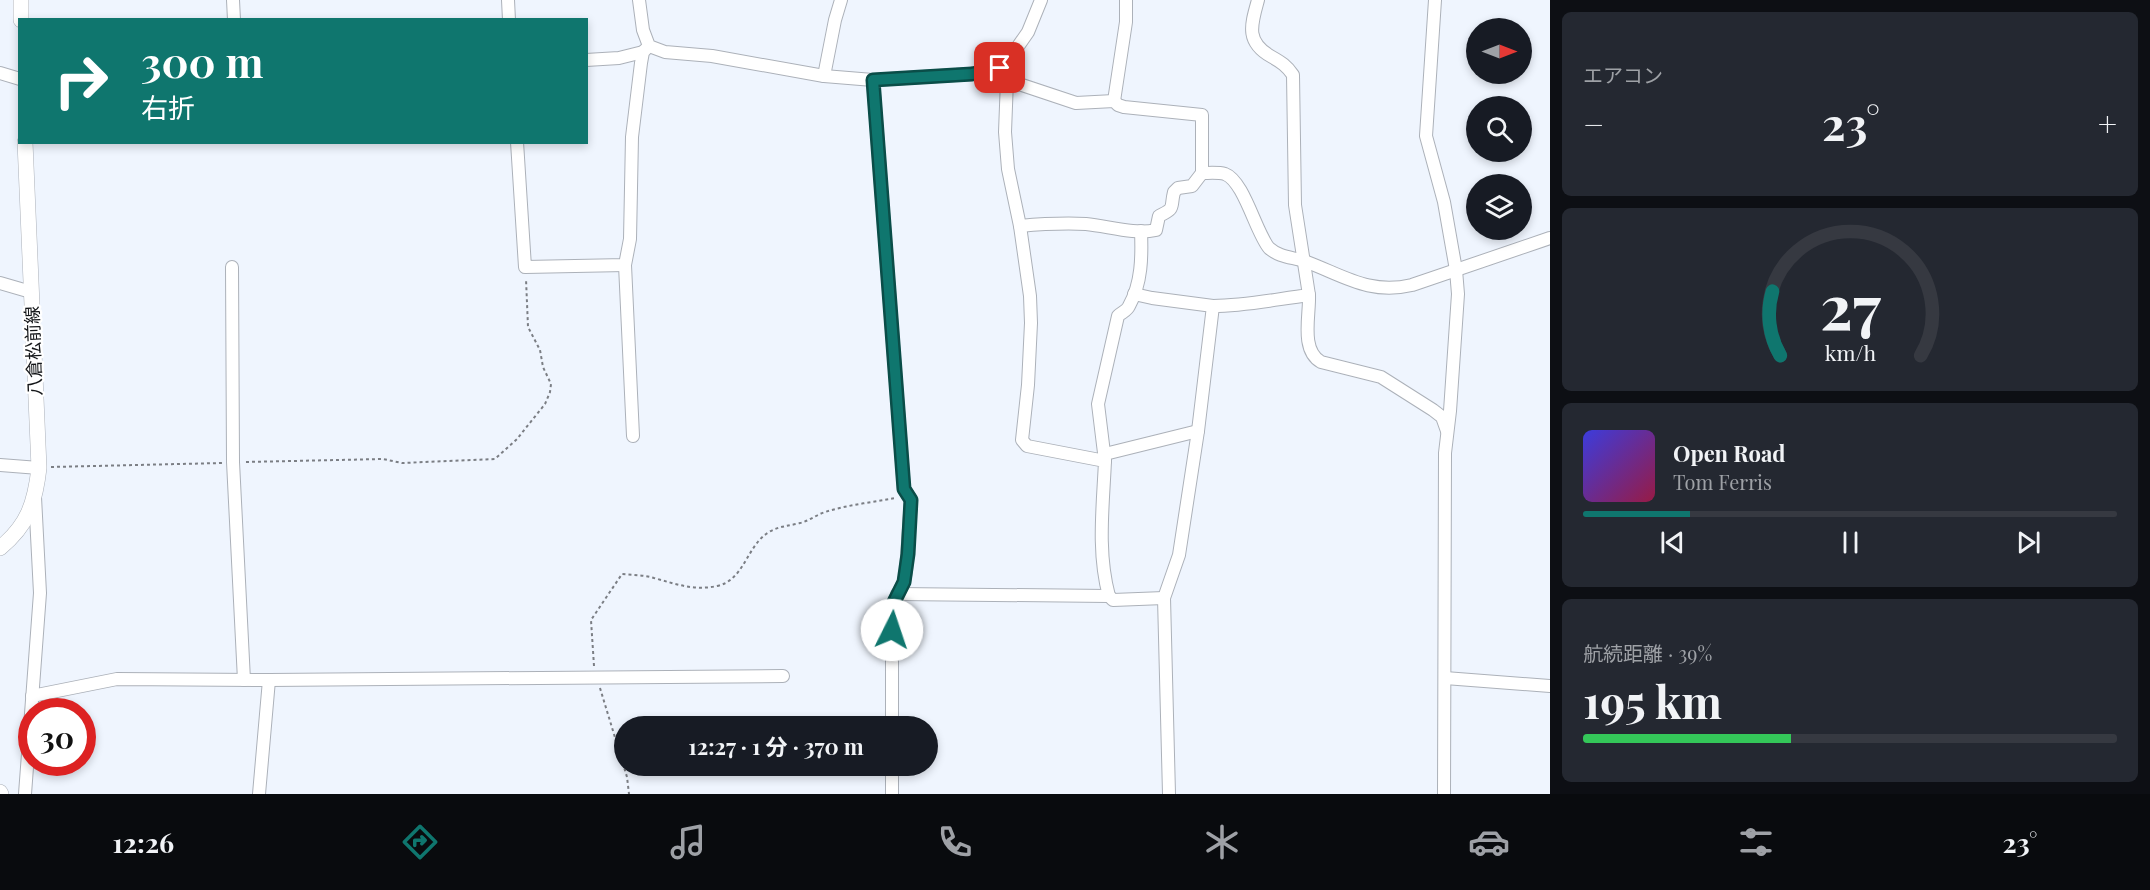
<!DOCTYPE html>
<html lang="ja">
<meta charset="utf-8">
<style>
body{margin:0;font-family:"Playfair Display","Noto Sans JP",serif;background:#242831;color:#f1f3f6;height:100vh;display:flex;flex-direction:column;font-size:22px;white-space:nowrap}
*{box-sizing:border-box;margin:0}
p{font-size:20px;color:#9ea1a6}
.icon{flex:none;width:33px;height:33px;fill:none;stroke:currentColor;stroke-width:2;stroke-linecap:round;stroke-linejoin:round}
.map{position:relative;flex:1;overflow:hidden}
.drawer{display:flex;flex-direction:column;gap:12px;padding:12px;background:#0d0f14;width:600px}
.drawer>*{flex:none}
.guide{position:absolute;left:18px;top:18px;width:570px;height:126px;border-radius:0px;box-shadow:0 3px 9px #0003;background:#0f766e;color:#fff;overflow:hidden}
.needle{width:39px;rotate:90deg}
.fabs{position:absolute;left:1466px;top:18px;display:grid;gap:12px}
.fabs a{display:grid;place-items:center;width:66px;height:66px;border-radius:50%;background:#171b24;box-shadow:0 3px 9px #0003;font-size:30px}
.speed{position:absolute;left:18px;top:698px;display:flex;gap:12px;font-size:30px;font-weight:700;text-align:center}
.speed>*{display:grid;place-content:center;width:78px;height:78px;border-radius:50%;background:#171b24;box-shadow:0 3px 9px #0003;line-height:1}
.speed .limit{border:9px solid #d22;background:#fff;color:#111}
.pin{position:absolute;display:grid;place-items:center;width:51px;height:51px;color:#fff;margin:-26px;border-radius:12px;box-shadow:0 3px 9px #0006}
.me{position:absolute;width:66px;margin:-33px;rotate:4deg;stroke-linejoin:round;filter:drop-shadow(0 0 4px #0008)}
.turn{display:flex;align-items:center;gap:21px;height:126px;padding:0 24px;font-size:27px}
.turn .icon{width:78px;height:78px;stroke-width:2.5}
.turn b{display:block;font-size:42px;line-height:51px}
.big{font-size:45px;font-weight:700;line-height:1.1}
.drawer .widget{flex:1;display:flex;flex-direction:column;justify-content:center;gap:9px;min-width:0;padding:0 21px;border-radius:9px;background:#242831}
.drawer .dial{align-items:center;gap:0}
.dial svg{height:156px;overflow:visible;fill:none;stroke:#363941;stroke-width:7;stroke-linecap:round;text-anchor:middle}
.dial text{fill:#f1f3f6;stroke:none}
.song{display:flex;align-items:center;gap:18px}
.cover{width:72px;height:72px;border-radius:9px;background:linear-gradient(135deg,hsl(240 70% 55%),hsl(340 70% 35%))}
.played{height:6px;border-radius:3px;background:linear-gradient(90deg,#0f766e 20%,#363941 20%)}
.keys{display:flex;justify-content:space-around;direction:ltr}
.heat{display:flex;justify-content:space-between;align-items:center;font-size:33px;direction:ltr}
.charge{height:9px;border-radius:4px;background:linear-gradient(90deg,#34c759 39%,#363941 0)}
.trip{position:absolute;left:614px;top:716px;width:324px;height:60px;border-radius:30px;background:#171b24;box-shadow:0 3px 9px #0003;font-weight:700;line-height:60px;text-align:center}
.tab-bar{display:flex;height:96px;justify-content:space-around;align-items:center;background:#090b0e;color:#9ea1a6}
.tab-bar .icon{width:42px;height:42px}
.tab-bar .active{color:#0f766e}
.tab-bar b{font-size:27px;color:#f1f3f6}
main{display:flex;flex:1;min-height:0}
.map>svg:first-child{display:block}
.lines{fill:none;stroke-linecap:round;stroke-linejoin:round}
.minor-casing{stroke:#acb1b9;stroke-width:14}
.major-casing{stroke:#acb1b9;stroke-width:16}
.path{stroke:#7b7e84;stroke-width:2;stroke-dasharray:3 3;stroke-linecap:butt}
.minor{stroke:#fff;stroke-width:12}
.major{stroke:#fff;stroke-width:15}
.route-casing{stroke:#0a4d48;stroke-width:15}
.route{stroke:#0f766e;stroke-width:10}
.labels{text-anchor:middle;stroke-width:4.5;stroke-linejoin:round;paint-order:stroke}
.street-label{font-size:18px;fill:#131518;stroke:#fff}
</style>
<main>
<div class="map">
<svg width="1550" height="794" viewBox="0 0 1550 794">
<rect width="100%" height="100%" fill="#eff5fe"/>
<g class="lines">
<!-- minor casing -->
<g class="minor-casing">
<g id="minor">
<path d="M 233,0 L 234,20"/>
<path d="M 508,0 L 509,20"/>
<path d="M 639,0 L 643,30 L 649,46 L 665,52 L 712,56 L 824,76 L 873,80 L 972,74 L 1000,68 L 1012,55 L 1028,32 L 1041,0"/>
<path d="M 1435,0 L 1426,136 L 1444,202 L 1456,270 L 1458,294 L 1450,411 L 1445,453 L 1444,794"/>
<path d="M 586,60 L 619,58 L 643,52"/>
<path d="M 0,73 L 20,79"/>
<path d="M 824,76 L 835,20 L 841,0"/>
<path d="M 873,80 L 904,489 L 911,500 L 906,571 L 904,582 L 892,606 L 892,726"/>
<path d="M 1114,101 L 1126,22 L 1126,0"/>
<path d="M 517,142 L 525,267 L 625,265 L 630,239 L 632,137 L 641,63 L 643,52 L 649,46"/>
<path d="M 1020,226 C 1042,224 1064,223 1086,224 C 1108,226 1134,235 1156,230 L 1159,216 C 1176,208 1170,208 1174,192 L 1178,188 L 1192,186 L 1202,173"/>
<path d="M 625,265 L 633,436"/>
<path d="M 232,267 L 233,462 L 244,680"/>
<path d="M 0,283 L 31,292"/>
<path d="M 1134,294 L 1152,298 L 1213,306"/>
<path d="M 1309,295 C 1310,315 1300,350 1321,362 L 1381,377 L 1433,410 L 1442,417 L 1447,431"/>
<path d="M 1105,454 L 1198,431"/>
<path d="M 1105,461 L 1098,404 L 1118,316 C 1122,312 1127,311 1129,306 C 1142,283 1142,256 1141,231"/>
<path d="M 0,465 L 39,468"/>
<path d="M 897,594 L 1109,596 L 1113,600 L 1164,598"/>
<path d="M 1109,596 C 1097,552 1103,506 1105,461 L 1027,446 L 1022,440 L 1028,385 L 1031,323 L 1030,296 L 1020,226 L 1008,169 L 1005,132 L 1007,80 L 1076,103 L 1114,101 L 1118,105 L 1124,107 L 1202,115 L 1202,173 C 1209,173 1218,172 1225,174 C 1244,181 1256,233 1269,248 C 1280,258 1294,257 1307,262 C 1344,276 1370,295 1412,285 L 1550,238"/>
<path d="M 1445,678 L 1550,686"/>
<path d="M 32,696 L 117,679 L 269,680 L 783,676"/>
<path d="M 892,765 L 892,794"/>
<path d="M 25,794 L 40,593 L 35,497"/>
<path d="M 259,794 L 269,680"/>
<path d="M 1169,794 L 1164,598 L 1179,555 L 1198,431 L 1213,306 C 1246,306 1277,299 1309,295 L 1295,205 L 1293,75 C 1287,66 1281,62 1272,57 C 1245,42 1251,25 1258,0"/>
</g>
</g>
<!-- major casing -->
<g class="major-casing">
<g id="major">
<path d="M 21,0 L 21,20"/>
<path d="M 0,548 C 28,525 35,503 39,468 L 25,142"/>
<path d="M 0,792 L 1,794"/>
</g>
</g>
<!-- path -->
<g class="path">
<path d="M 246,462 L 383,459 L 402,463 L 495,459 L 517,439 L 545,404 L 550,392 L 551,384 L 543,367 L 540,350 L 528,327 L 526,279"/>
<path d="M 51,467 L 222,463"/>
<path d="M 594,666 L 591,620 L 622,574 C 633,575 644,575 654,578 C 676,584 694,591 717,586 C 745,580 746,546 769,532 C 779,526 789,526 800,523 C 809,521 816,515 825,512 C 847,505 873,502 896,498"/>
<path d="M 600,688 L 627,777 L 629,794"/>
</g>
<!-- minor -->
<use href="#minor" class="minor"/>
<!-- major -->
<use href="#major" class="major"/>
</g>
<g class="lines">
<!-- route casing -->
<g class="route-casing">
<path id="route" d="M 892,630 L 892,606 L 904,582 L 908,554 L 911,500 L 904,489 L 873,80 L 972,74 L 1000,68"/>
</g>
<!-- route -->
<use href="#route" class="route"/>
</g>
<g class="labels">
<!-- street labels -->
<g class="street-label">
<text transform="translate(34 351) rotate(-92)" y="6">八倉松前線</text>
</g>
</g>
</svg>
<div class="fabs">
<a><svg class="needle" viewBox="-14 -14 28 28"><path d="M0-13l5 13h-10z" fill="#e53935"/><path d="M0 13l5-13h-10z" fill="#9ea1a6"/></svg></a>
<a><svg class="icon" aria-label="search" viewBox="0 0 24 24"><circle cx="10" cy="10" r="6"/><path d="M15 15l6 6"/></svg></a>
<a><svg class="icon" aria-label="layers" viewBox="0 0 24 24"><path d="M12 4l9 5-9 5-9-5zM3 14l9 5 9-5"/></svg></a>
</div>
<div class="speed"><div class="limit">30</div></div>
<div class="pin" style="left:1000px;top:68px;background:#d93025"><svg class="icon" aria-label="arrive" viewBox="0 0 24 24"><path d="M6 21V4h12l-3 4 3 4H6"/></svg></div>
<svg class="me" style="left:892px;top:630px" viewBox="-20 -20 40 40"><circle r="19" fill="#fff"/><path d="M0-13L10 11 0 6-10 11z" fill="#0f766e"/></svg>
<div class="trip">12:27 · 1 分 · 370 m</div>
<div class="guide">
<div class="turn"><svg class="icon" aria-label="right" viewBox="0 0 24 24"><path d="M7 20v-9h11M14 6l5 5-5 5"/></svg><div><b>300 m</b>右折</div></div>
</div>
</div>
<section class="drawer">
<div class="widget"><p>エアコン</p>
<div class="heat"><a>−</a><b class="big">23°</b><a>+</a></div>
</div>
<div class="widget dial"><svg viewBox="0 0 100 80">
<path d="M14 69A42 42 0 1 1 86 69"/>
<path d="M14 69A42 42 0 0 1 10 36" stroke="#0f766e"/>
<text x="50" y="56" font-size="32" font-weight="700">27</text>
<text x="50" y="72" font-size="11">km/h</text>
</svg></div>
<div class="widget">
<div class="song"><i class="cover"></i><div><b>Open Road</b><p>Tom Ferris</p></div></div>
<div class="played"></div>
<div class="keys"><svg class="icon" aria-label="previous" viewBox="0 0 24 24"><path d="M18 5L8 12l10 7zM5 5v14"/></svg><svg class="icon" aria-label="pause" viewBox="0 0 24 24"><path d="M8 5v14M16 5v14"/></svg><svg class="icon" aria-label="next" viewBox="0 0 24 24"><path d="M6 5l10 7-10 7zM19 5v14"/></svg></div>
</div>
<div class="widget"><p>航続距離 · 39%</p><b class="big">195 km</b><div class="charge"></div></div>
</section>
</main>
<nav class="tab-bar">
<b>12:26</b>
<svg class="icon active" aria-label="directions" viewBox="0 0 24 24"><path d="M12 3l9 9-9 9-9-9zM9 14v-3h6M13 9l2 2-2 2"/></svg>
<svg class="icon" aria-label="music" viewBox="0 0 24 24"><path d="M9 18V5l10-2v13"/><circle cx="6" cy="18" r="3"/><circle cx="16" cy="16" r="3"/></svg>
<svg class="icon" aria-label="phone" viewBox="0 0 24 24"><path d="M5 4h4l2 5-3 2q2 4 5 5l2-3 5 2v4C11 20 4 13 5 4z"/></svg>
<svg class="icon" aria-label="climate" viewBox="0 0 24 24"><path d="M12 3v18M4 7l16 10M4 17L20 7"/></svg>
<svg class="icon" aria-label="car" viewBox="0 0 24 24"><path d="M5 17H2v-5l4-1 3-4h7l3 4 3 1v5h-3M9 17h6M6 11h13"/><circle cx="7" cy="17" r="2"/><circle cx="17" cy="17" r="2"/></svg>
<svg class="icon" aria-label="filters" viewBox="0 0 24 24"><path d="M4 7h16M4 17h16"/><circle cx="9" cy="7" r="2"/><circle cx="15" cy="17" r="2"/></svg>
<b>23°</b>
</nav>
